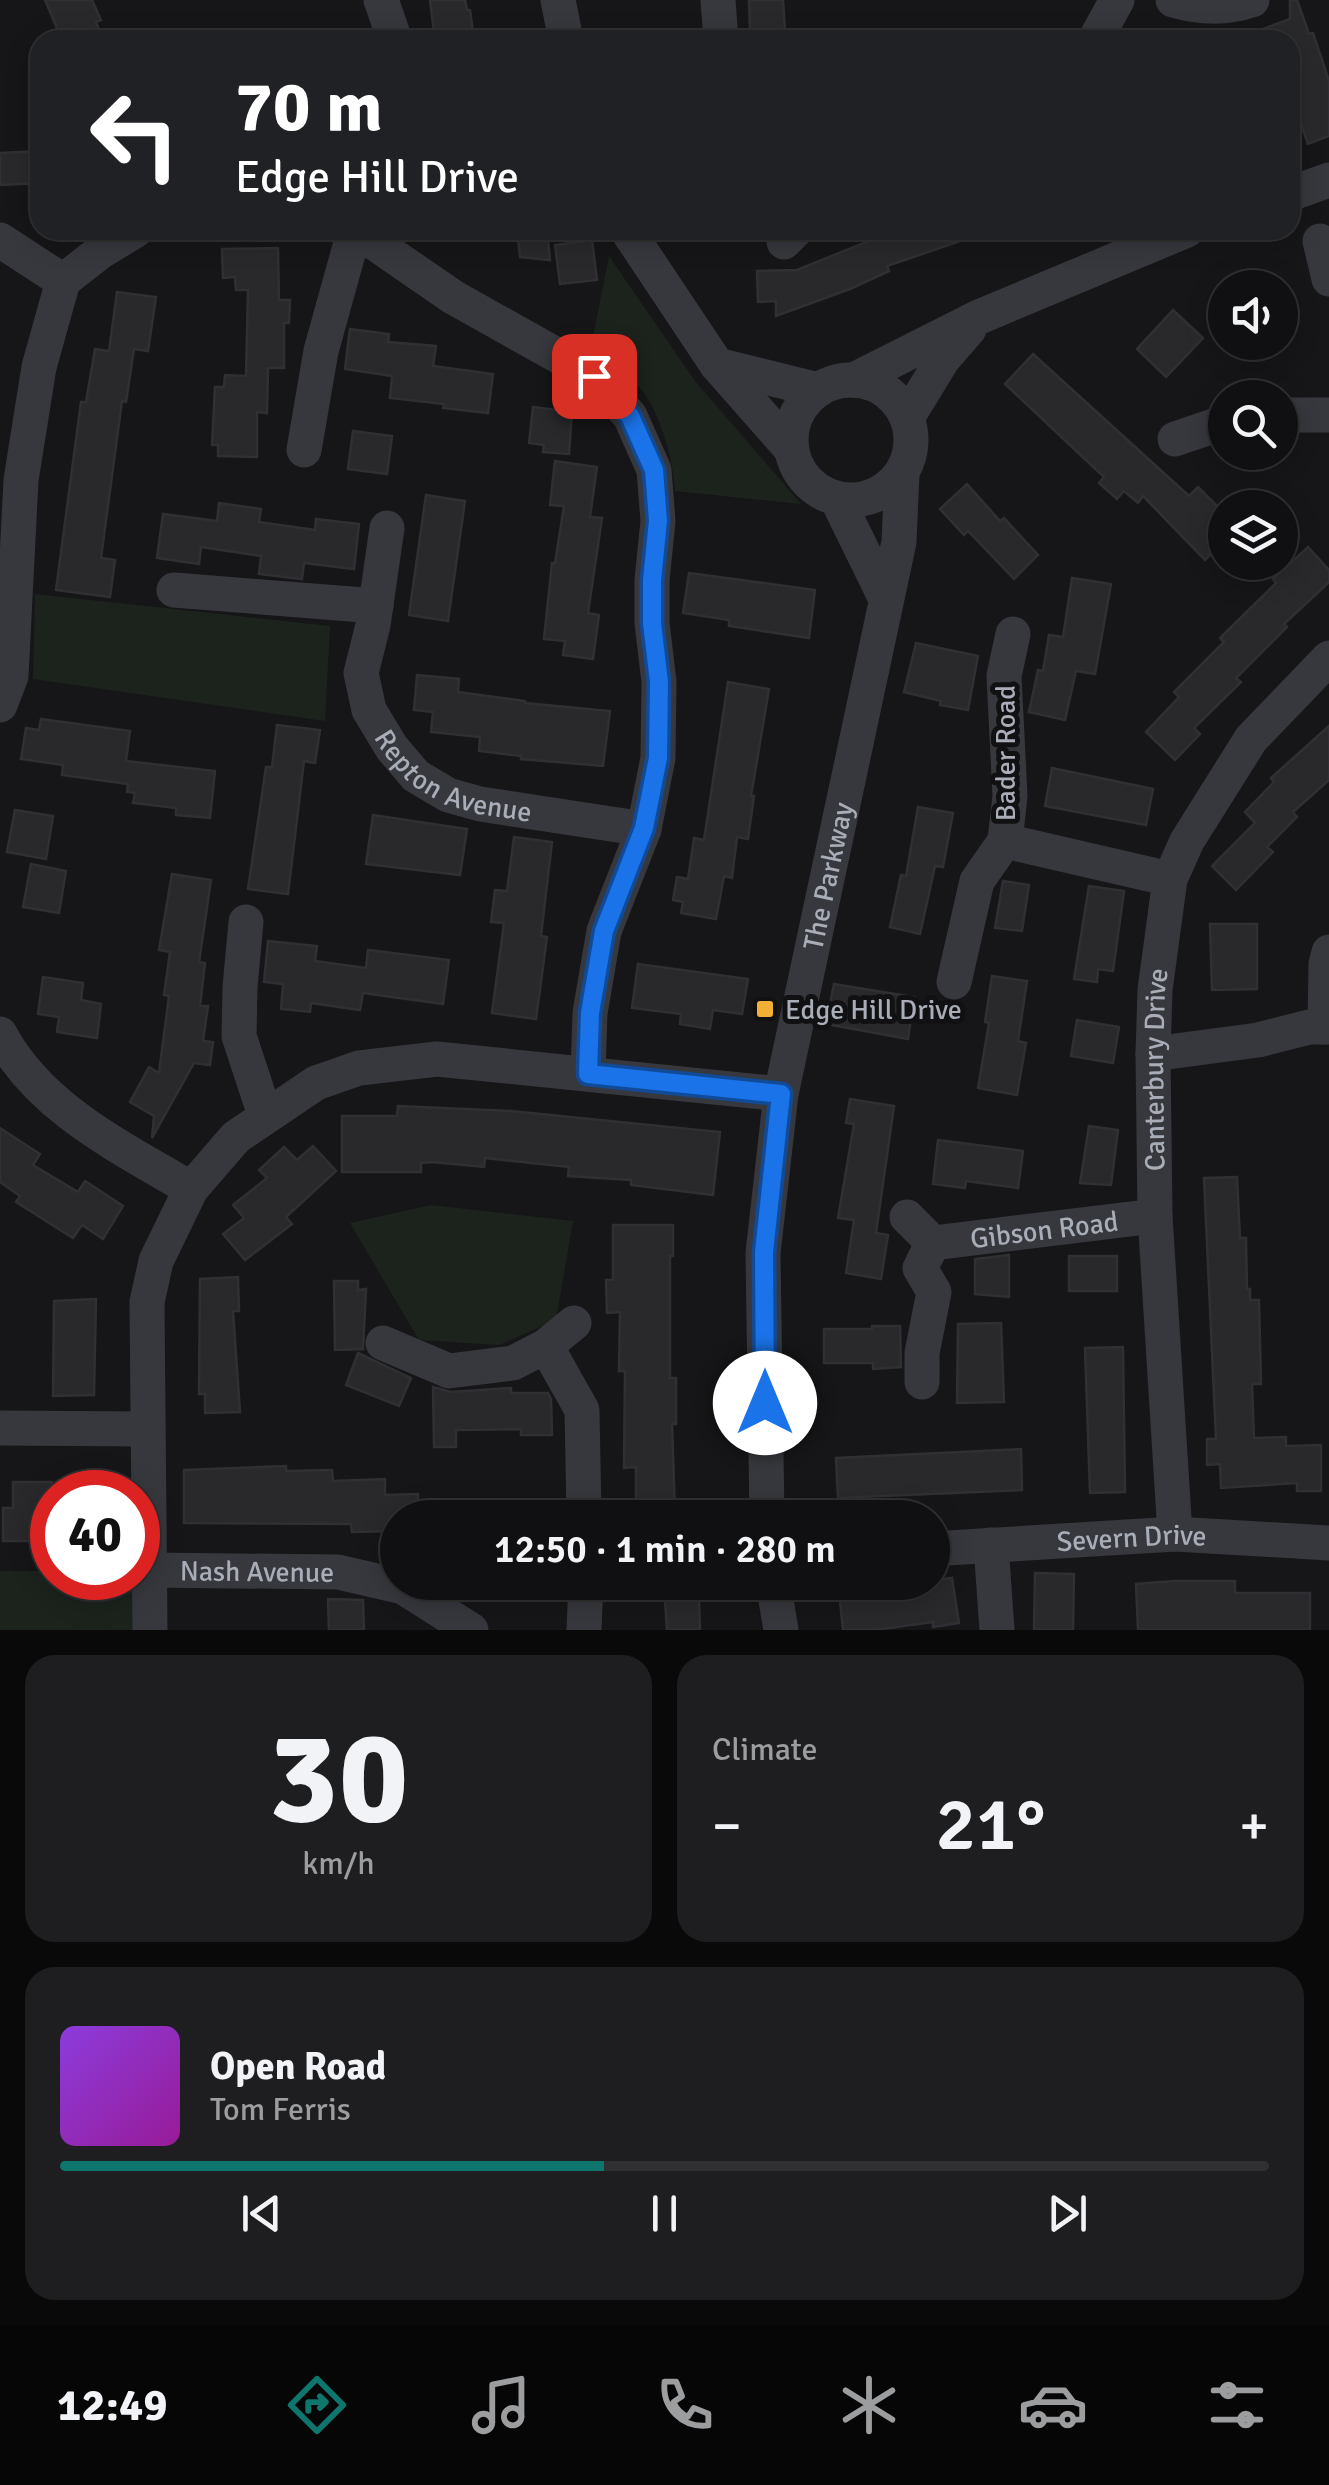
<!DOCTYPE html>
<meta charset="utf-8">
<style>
body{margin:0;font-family:Signika,sans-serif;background:#1e1e20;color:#f1f3f6;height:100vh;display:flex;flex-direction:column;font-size:38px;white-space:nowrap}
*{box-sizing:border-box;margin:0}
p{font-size:32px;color:#9c9d9f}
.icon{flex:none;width:55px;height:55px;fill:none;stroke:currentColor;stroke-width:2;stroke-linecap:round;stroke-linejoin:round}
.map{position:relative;height:1630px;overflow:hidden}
.sheet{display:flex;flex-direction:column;gap:25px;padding:25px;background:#09090a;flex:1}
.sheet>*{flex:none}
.hud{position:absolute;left:30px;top:30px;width:1270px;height:210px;border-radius:30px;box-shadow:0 5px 25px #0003,0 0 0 2px #303032;background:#202124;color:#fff;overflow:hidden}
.buttons{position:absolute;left:1208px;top:270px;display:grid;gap:20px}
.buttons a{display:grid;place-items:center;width:90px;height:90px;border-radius:50%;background:#101012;box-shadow:0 5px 25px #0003,0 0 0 2px #303032;font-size:50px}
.speed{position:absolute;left:30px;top:1470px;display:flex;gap:20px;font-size:50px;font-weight:700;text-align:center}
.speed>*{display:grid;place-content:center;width:130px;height:130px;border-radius:50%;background:#101012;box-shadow:0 5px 25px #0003,0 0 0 2px #303032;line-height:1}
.speed .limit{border:15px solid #d22;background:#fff;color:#111}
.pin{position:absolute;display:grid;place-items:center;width:85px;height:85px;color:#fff;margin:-42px;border-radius:20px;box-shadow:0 5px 15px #0006}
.me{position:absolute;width:110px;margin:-55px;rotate:0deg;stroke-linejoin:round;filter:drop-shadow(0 0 8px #0008)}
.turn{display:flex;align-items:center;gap:35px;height:210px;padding:0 40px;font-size:45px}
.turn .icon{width:130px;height:130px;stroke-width:2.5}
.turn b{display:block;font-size:70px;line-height:85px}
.big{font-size:75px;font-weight:600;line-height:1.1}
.sheet .widget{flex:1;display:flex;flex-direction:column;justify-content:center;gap:15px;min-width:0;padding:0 35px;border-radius:30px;background:#1e1e20}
.sheet .dial{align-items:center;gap:0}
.dial b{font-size:130px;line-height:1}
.song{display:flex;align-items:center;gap:30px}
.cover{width:120px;height:120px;border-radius:15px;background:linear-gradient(135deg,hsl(270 70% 55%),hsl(300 70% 35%))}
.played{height:10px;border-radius:5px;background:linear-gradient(90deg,#0f766e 45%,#303032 45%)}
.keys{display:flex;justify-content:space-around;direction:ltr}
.heat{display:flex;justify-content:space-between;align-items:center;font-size:55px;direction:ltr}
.sheet .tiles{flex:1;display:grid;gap:25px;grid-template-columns:1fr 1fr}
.widget:last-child{grid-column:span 2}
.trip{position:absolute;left:380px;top:1500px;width:570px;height:100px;border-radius:50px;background:#101012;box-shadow:0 5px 25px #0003,0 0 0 2px #303032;font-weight:600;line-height:100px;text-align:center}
.menu{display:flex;height:160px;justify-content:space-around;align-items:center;background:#060607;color:#9c9d9f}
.menu .icon{width:70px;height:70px}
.menu .selected{color:#0f766e}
.menu b{font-size:45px;color:#f1f3f6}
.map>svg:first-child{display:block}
.green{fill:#1c231d}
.building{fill:#29292c;stroke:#303034;stroke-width:2.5}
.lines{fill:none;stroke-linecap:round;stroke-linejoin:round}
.minor{stroke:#37383d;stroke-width:35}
.route-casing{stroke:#114b97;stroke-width:25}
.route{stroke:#1a73e8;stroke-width:18}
.poi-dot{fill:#f2b134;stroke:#111113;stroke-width:4}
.labels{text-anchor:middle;stroke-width:10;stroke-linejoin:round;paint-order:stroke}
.street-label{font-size:28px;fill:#a8adb8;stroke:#111113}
.poi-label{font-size:28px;fill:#a8adb8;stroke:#111113;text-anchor:start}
</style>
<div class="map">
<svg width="1329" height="1630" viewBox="0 0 1329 1630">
<rect width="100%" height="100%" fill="#161618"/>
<!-- green -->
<g class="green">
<path d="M 609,256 L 695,381 L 801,504 L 675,491 C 674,462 659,407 638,386 C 625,374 604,366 589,357 Z"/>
<path d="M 35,594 L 330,626 L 325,721 L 33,679 Z"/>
<path d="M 431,1205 L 573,1221 L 556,1320 L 499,1345 L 419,1340 L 350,1223 Z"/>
<path d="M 0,1571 L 52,1571 L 52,1578 L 133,1578 L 133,1630 L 0,1630 Z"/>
</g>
<!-- building -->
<g class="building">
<path d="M 45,0 L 92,0 L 101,20 L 96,22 L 103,40 L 62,40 Z"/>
<path d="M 430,0 L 465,0 L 467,10 L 470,10 L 474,40 L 435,40 Z"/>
<path d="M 749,0 L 783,0 L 785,30 L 750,32 Z"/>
<path d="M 1290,0 L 1297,0 L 1309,34 L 1313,33 L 1329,81 L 1329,136 L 1308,144 L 1290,93 L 1290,40 L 1239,38 L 1290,19 Z"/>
<path d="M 40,151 L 40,183 L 0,185 L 0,153 Z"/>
<path d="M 517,230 L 547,230 L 550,260 L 520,257 Z"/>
<path d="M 896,230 L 980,230 L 981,234 L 887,266 L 889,271 L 850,289 L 776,316 L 776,301 L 758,302 L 757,271 L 797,270 Z"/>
<path d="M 592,240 L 597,280 L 560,284 L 555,245 Z"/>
<path d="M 278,248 L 279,300 L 290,300 L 289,323 L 284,323 L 284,368 L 268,368 L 267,413 L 257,412 L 257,457 L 218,456 L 218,445 L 212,445 L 215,387 L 224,387 L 225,375 L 246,376 L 248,290 L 236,290 L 235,277 L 223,278 L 222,249 Z"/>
<path d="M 117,292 L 156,297 L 148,351 L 134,349 L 126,402 L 122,401 L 101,558 L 115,560 L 110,597 L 56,590 L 81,402 L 86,402 L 95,349 L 109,351 Z"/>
<path d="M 1173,310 L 1203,338 L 1166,377 L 1137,349 Z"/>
<path d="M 350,329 L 389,334 L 388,342 L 436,346 L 433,366 L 493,374 L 488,413 L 443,408 L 444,404 L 390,398 L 392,376 L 345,369 Z"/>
<path d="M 1033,354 L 1189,496 L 1198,487 L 1225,514 L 1225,540 L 1205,560 L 1143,496 L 1138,503 L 1124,491 L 1117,499 L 1099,483 L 1104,477 L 1005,384 Z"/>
<path d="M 533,407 L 572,412 L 569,454 L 543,452 L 544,445 L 529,443 Z"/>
<path d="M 353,431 L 392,436 L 387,474 L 348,469 Z"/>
<path d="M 555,461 L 597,467 L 590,517 L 602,518 L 588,613 L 599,615 L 593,659 L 563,655 L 565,641 L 544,639 L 552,563 L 555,563 L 564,506 L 550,505 Z"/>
<path d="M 967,484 L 1000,521 L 1004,518 L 1038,555 L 1014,579 L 968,531 L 964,535 L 940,509 Z"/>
<path d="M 426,495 L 465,501 L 448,621 L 409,615 Z"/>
<path d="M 219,503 L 261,509 L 259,522 L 315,530 L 316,519 L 359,524 L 354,569 L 304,563 L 302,579 L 259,574 L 261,556 L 201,547 L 199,564 L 157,558 L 163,514 L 217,521 Z"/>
<path d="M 1308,547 L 1329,570 L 1329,582 L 1284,624 L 1287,627 L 1236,678 L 1241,682 L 1194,728 L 1200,734 L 1175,760 L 1146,732 L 1179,697 L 1174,692 L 1224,642 L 1220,638 L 1276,583 L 1273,579 Z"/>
<path d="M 689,573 L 815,590 L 809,638 L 729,626 L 729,620 L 683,613 Z"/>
<path d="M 1072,578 L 1111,584 L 1095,674 L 1076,671 L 1065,720 L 1029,712 L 1038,670 L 1043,671 L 1049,635 L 1063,637 Z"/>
<path d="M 916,643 L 978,656 L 968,710 L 940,705 L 941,701 L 904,692 Z"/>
<path d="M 417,675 L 459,679 L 458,692 L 525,701 L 525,703 L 610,711 L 603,766 L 521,759 L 521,756 L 479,751 L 480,737 L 431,732 L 433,712 L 414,710 Z"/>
<path d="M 728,682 L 769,689 L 751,796 L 754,796 L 748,839 L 737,837 L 732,878 L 724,876 L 716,919 L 681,913 L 683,902 L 673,900 L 677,877 L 688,879 L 694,838 L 704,840 Z"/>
<path d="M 41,719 L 130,731 L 126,761 L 215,771 L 210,818 L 176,815 L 176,808 L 133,803 L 135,793 L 127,792 L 128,784 L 62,775 L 63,765 L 21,759 L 26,728 L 39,730 Z"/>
<path d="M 277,725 L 320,730 L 315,763 L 304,761 L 288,894 L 248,889 L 266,767 L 272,767 Z"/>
<path d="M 1329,726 L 1329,780 L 1293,812 L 1297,817 L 1267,847 L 1273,852 L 1236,890 L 1212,866 L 1255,823 L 1245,812 L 1274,782 L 1271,778 Z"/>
<path d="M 1052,768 L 1153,789 L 1146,825 L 1045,806 Z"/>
<path d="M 918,807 L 953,813 L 943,867 L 935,866 L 920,934 L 890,927 L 901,875 L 906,876 Z"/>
<path d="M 15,810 L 53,816 L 46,859 L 7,852 Z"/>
<path d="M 373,815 L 467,829 L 460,875 L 366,864 Z"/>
<path d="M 514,837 L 552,842 L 541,936 L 547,937 L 536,1019 L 492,1013 L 504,923 L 491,922 L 495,890 L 507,891 Z"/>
<path d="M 31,864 L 66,871 L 59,913 L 23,907 Z"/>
<path d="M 172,874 L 211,880 L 199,962 L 205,963 L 200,1006 L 208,1006 L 203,1041 L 213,1042 L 210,1065 L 194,1063 L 152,1138 L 154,1116 L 130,1102 L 149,1067 L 159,1073 L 169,996 L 164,995 L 170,952 L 159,950 Z"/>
<path d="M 1003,881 L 1029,885 L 1022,931 L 995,928 Z"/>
<path d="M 1089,886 L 1124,891 L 1113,971 L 1098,969 L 1097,982 L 1074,979 Z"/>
<path d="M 1210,924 L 1257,924 L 1257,989 L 1212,990 Z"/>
<path d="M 268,941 L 317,946 L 315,961 L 366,968 L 368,950 L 449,960 L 443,1004 L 363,993 L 360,1010 L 311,1003 L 310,1012 L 281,1009 L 283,984 L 264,982 Z"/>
<path d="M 638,964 L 748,979 L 742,1014 L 713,1010 L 710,1029 L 680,1024 L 681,1014 L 632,1008 Z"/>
<path d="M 992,976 L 1027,981 L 1018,1041 L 1026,1043 L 1017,1095 L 978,1088 L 989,1023 L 985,1022 Z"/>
<path d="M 43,977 L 83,983 L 81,1000 L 101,1004 L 97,1038 L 57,1032 L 59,1017 L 38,1014 Z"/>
<path d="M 834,984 L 914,997 L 908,1039 L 826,1024 Z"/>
<path d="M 1077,1020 L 1119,1027 L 1113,1063 L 1071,1056 Z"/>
<path d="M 850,1099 L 894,1106 L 876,1233 L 888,1235 L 881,1279 L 846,1273 L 854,1220 L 838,1218 L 854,1124 L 846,1123 Z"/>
<path d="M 398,1106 L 511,1111 L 720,1132 L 713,1195 L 631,1185 L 631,1180 L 568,1176 L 569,1167 L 485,1158 L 484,1167 L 432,1162 L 421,1163 L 421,1172 L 342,1172 L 342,1116 L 397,1116 Z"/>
<path d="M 1089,1126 L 1118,1130 L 1111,1185 L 1080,1183 Z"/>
<path d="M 0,1128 L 40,1154 L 33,1165 L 78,1192 L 85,1181 L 123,1206 L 103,1239 L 82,1225 L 73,1238 L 16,1202 L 20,1196 L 0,1182 Z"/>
<path d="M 938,1140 L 1023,1151 L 1018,1188 L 966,1181 L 965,1188 L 933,1184 Z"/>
<path d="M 313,1146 L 336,1171 L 286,1217 L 292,1224 L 245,1260 L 223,1234 L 244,1218 L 233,1205 L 267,1178 L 259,1170 L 284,1147 L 297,1160 Z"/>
<path d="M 1237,1177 L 1240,1238 L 1246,1238 L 1247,1289 L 1250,1289 L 1250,1300 L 1259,1300 L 1261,1384 L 1252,1384 L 1254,1438 L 1286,1437 L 1286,1446 L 1321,1445 L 1321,1491 L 1297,1491 L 1297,1483 L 1221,1488 L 1220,1464 L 1207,1465 L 1207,1439 L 1216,1439 L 1204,1178 Z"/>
<path d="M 613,1225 L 673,1225 L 673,1256 L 670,1256 L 670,1378 L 676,1378 L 676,1424 L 672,1424 L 675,1513 L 636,1514 L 636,1467 L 624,1468 L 625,1371 L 619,1371 L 620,1312 L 607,1313 L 606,1280 L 613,1280 Z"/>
<path d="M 1009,1255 L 1009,1297 L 975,1294 L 975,1259 Z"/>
<rect x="1069" y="1256" width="48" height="35"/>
<path d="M 238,1277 L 239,1311 L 233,1311 L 240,1412 L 205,1413 L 205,1394 L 199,1394 L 200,1279 Z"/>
<path d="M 334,1281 L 358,1281 L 358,1290 L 366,1289 L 363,1349 L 335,1350 Z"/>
<path d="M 96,1299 L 94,1395 L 53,1396 L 54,1301 Z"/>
<path d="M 1001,1323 L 1004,1402 L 957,1403 L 958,1324 Z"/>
<path d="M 872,1326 L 900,1326 L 901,1367 L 873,1369 L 873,1363 L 824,1363 L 824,1329 L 872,1329 Z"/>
<path d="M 1123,1347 L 1125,1492 L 1090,1493 L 1085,1348 Z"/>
<path d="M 358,1353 L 411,1378 L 399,1406 L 346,1385 Z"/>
<path d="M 433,1387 L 451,1392 L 511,1388 L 511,1393 L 548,1393 L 551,1399 L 552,1435 L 521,1435 L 521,1429 L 456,1430 L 456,1447 L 434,1447 Z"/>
<path d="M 1021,1449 L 1022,1490 L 838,1498 L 836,1458 Z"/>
<path d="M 286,1466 L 286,1471 L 332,1470 L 333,1481 L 385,1479 L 385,1495 L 418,1494 L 419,1518 L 398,1518 L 398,1531 L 352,1532 L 351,1524 L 184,1523 L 184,1470 Z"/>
<path d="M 13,1482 L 52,1482 L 52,1541 L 3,1541 L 3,1508 L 13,1508 Z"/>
<path d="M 1035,1573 L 1074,1574 L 1073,1630 L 1034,1630 Z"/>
<path d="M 952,1578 L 959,1623 L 933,1627 L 933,1622 L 875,1630 L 843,1630 L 839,1591 Z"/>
<path d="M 1174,1581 L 1235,1581 L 1235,1593 L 1310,1593 L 1310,1630 L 1138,1630 L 1136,1584 Z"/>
<path d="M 328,1599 L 363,1600 L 364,1630 L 329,1630 Z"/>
<path d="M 699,1599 L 700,1630 L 667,1630 L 665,1601 Z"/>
</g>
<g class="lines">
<!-- minor -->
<g class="minor">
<path d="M 381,0 L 395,40"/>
<path d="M 558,0 L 566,40"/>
<path d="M 718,0 L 721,40"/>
<path d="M 1173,0 C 1200,8 1225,9 1252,0"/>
<path d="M 1095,40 L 1117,0"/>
<path d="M 1290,194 L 1329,180"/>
<path d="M 346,230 L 363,235 L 453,297 L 594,376 L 630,416 L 654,470 L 658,521 L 652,580 L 652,623 L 659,682 L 658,758 L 644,829 L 604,931 L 590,1013 L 588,1074"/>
<path d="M 627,230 L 717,365 L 791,449"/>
<path d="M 0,240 L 63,281"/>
<path d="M 1320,241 L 1329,279"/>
<path d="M 784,242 L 796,230"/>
<path d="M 717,365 L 818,390"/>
<path d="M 854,380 L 979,317 L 1187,230"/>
<circle cx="851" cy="440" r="60"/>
<path d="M 1280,415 L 1329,415"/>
<path d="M 907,418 L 943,359 L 969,329"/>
<path d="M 1175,439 L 1225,422"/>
<path d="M 304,450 L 321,351 L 354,232"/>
<path d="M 837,499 L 885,597"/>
<path id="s1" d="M 387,528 L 373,625 L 361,673 L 369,710 L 392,748 L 416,776 L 448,795 L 480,804 L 644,829"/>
<path d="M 174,590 L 376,606"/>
<path d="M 0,705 L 11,676 L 21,480 L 39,367 L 63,281 L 100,252 L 136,230"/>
<path d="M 1005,841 L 1170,879"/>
<path d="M 246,922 L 240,987 L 239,1036 L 265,1115"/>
<path d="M 954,982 L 977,881 L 1005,841 L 1010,796 L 1004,676 L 1013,634"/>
<path d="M 1325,1027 L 1326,964 L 1329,952"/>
<path d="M 0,1034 C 40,1109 121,1147 191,1189"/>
<path d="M 1153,1054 L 1258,1040 L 1309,1027 L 1329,1027"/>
<path d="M 907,1217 L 933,1243 L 923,1262"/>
<path id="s2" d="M 933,1243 L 1155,1216"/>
<path d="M 920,1268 L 934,1292 L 922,1353 L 922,1382"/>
<path d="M 383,1343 L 449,1371 L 513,1363 L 546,1346 L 574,1323"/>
<path d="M 546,1346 L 582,1410 L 584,1518"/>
<path d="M 0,1428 L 146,1429"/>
<path id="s3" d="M 767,1518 L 763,1253 L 781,1094 L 899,542 L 902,473"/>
<path id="s4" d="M 1175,1534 L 1155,1216 L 1153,1054 L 1155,990 L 1170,879 L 1187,841 L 1251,739 L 1329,658"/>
<path d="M 991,1545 L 997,1630"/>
<path id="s5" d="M 932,1549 L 1175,1534 L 1329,1543"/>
<path id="s6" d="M 149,1570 L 338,1572 L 403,1587 L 471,1630"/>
<path d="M 773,1582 L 781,1630"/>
<path d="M 150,1630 L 147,1302 L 156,1261 L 191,1189 L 236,1137 L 316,1083 L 359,1068 L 437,1059 L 781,1094"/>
<path d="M 584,1630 L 586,1582"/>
</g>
</g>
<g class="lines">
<!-- route casing -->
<g class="route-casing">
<path id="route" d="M 594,376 L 630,416 L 654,470 L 658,521 L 652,580 L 652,623 L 659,682 L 658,758 L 644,828 L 604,931 L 590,1013 L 588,1074 L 781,1094 L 764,1252 L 765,1403"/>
</g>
<!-- route -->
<use href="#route" class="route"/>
</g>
<!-- markers -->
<rect class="poi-dot" x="755" y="999" width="20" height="20" rx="5"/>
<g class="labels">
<!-- street labels -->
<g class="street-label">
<text transform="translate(1005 753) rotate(-90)" y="10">Bader Road</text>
<text dy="10" stroke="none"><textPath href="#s1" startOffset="300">Repton Avenue</textPath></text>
<text dy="10" stroke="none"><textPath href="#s3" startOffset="648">The Parkway</textPath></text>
<text dy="10" stroke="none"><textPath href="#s4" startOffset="465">Canterbury Drive</textPath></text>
<text dy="10" stroke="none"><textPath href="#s2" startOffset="112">Gibson Road</textPath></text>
<text dy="10" stroke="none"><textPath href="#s5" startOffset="200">Severn Drive</textPath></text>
<text dy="10" stroke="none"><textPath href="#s6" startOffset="108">Nash Avenue</textPath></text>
</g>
<!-- poi labels -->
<g class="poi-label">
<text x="785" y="1019">Edge Hill Drive</text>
</g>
</g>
</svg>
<div class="buttons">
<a><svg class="icon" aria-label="sound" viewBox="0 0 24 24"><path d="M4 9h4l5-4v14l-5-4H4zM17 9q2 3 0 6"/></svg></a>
<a><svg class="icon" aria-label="search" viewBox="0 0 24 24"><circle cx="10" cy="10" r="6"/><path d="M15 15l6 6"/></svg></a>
<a><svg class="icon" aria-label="layers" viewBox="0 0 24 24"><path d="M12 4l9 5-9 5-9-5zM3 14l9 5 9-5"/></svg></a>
</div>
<div class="speed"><div class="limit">40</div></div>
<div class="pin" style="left:594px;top:376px;background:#d93025"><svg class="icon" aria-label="arrive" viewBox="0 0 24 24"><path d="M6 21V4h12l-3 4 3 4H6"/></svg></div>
<svg class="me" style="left:765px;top:1403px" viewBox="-20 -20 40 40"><circle r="19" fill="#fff"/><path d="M0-13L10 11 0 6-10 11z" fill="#1a73e8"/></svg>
<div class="trip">12:50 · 1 min · 280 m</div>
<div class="hud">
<div class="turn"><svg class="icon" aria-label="left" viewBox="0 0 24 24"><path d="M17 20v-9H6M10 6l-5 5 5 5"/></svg><div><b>70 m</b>Edge Hill Drive</div></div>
</div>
</div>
<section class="sheet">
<div class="tiles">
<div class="widget dial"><b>30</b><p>km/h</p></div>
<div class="widget"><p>Climate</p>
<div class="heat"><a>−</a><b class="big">21°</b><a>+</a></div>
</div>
<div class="widget">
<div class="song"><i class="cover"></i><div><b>Open Road</b><p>Tom Ferris</p></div></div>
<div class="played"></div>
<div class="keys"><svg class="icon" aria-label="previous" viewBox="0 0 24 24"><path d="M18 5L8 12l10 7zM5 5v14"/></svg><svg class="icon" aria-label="pause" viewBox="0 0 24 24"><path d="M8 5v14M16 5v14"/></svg><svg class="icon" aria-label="next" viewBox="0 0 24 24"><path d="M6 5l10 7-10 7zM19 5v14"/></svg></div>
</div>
</div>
</section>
<nav class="menu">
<b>12:49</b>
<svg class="icon selected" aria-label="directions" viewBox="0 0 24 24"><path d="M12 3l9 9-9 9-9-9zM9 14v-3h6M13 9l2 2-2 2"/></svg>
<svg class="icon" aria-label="music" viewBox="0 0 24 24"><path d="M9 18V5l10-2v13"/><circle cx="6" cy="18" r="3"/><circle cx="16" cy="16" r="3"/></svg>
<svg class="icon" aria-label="phone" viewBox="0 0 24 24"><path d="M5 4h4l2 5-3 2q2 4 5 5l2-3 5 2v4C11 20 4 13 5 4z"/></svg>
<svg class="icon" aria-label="climate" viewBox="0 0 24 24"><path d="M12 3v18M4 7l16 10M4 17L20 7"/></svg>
<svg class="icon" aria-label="car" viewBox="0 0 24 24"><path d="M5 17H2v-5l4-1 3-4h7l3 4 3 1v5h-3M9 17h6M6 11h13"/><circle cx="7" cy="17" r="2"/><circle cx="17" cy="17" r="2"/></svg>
<svg class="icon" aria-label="filters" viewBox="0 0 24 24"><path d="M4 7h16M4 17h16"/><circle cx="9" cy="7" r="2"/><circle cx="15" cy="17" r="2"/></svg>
</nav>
